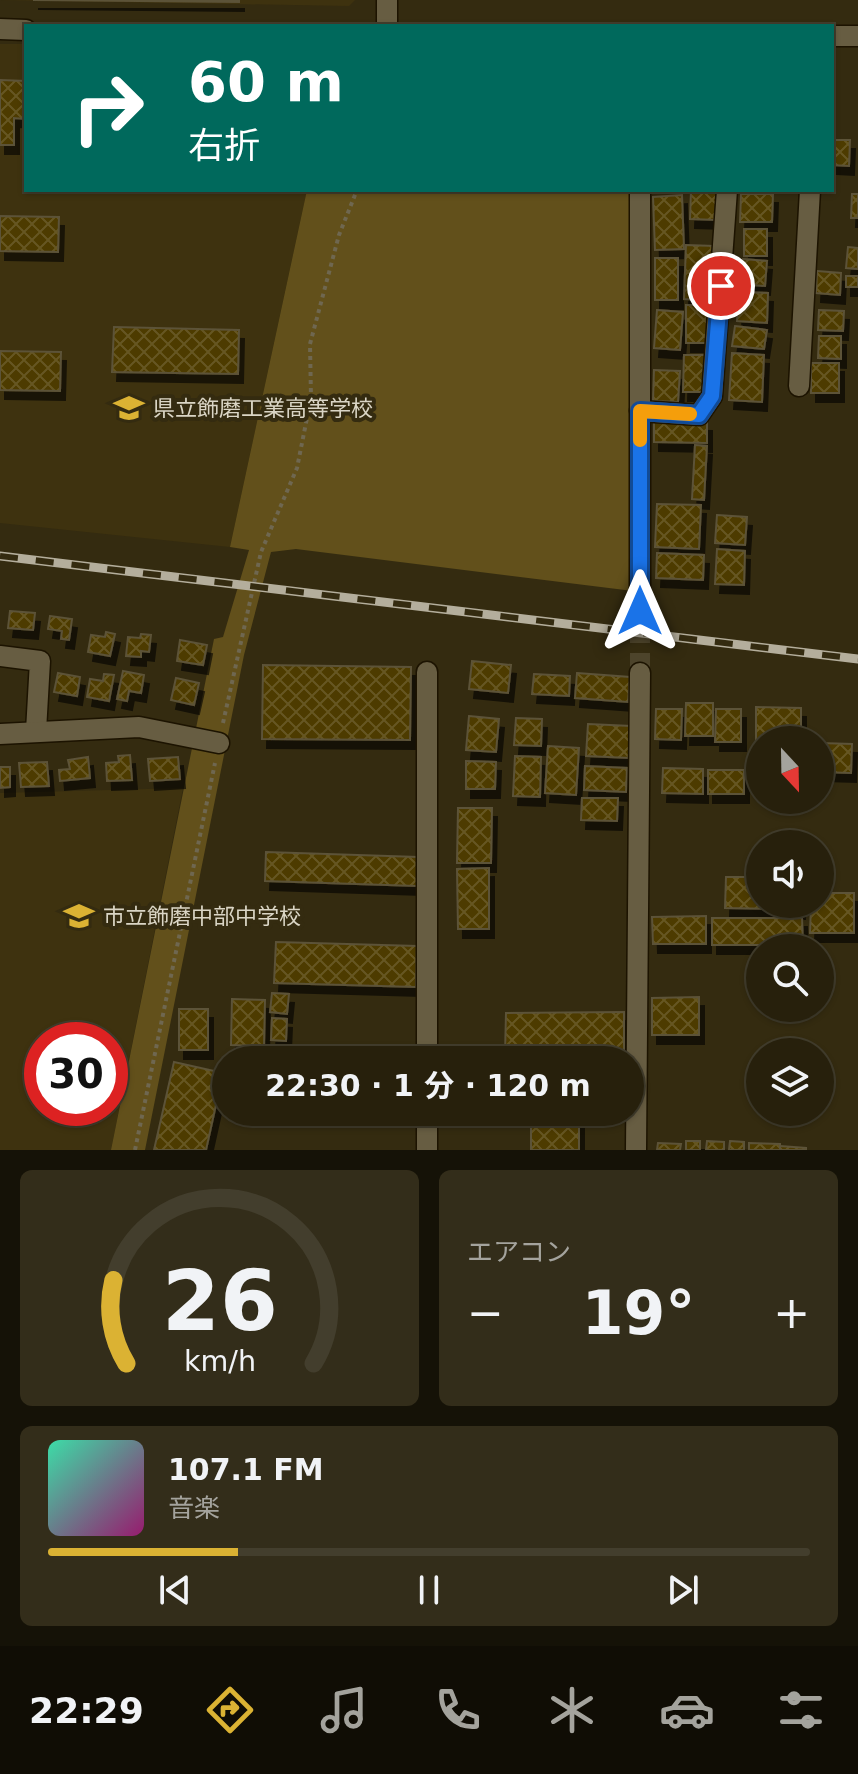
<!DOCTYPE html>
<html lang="ja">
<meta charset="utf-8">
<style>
body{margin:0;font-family:"DejaVu Sans","Noto Sans JP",sans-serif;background:#332d1a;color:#f1f3f6;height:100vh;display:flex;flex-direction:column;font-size:30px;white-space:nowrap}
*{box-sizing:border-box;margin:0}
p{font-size:26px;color:#a4a39d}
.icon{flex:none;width:44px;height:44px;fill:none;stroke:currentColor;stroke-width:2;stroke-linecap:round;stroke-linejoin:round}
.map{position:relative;height:1150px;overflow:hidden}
.panel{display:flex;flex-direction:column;gap:20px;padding:20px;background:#151207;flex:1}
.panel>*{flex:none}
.banner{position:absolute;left:24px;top:24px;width:810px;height:168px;border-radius:0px;box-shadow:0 2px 6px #0004,0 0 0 2px #433e2d;background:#00695c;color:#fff;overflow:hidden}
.needle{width:52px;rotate:158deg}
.fabs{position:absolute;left:746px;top:726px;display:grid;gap:16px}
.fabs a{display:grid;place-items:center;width:88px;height:88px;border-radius:50%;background:#27200c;box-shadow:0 2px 6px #0004,0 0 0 2px #433e2d;font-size:40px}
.speed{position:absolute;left:24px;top:1022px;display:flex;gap:16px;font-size:40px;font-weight:700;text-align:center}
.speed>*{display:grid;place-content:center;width:104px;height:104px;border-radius:50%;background:#27200c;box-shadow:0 2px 6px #0004,0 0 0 2px #433e2d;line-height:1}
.speed .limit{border:12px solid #d22;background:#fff;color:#111}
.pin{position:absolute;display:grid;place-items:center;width:68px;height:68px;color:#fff;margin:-34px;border:4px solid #fff;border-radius:50%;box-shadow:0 2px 8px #0007}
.me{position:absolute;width:88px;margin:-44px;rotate:0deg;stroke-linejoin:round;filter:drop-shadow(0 0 6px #0008)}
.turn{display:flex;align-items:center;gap:28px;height:168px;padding:0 32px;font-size:36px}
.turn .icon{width:104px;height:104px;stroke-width:2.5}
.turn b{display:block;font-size:56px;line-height:68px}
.big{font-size:60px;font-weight:700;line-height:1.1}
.panel .widget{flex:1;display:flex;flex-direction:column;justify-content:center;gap:12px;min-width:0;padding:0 28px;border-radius:12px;background:#332d1a}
.panel .dial{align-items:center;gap:0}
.dial svg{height:208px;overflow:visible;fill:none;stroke:#433e2d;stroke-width:7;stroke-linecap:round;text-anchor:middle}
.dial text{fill:#f1f3f6;stroke:none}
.song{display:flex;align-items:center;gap:24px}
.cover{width:96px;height:96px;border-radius:12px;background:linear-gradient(135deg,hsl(160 70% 55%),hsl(320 70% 35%))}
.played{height:8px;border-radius:4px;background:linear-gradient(90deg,#dbb233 25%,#433e2d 25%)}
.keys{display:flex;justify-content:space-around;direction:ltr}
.heat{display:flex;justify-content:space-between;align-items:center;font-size:44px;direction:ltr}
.panel .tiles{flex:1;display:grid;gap:20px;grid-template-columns:1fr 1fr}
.widget:last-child{grid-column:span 2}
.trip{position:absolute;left:212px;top:1046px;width:432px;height:80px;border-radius:40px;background:#27200c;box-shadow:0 2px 6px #0004,0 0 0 2px #433e2d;font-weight:700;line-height:80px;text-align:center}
.tabs{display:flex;height:128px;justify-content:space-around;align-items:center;background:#100d05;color:#a4a39d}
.tabs .icon{width:56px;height:56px}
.tabs .active{color:#dbb233}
.tabs b{font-size:36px;color:#f1f3f6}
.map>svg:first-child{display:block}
.built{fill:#3e320f;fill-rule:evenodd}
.green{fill:#62501b}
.building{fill:url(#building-cross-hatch);stroke:#5c5237;stroke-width:2;filter:url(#shadow)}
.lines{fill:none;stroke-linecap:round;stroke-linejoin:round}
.minor-tunnel{stroke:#4d442b;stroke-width:20;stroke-dasharray:20 10;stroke-linecap:butt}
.minor-casing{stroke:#1c1300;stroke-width:23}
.tertiary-casing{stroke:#1c1300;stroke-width:23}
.path{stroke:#6f6750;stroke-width:4;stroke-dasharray:4 4;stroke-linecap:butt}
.minor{stroke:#675d42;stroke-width:20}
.tertiary{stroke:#675d42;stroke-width:20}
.rail-casing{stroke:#b4ae9c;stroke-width:9}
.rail{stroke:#342b10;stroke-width:6;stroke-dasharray:18;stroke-linecap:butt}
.route-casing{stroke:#114b97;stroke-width:20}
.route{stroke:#1a73e8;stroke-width:14}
.slow{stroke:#f59e0b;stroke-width:14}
.labels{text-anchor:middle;stroke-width:8;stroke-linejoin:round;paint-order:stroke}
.poi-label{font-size:22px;fill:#dad5c5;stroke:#342b10;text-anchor:start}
</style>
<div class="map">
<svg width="858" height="1150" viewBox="0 0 858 1150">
<defs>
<pattern id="building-cross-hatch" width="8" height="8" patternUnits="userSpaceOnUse" patternTransform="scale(2)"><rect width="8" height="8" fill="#4d3b00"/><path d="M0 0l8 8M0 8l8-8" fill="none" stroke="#665624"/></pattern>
<filter id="shadow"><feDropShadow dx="5" dy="9" stdDeviation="0" flood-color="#0009"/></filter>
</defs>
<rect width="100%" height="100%" fill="#342b10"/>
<!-- built -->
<g class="built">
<path d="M 0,0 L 355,0 L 349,6 Z"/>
<path d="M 0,44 L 26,44 L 26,190 L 307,190 L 230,547 L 0,523 Z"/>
<path d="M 183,788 L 111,1150 L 0,1150 L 0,793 ZM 42,1040 L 110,1040 L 110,1108 L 42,1108 Z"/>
</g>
<!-- green -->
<path class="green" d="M 307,190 L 632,190 L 633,591 L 296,549 L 271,552 L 244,655 L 145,1150 L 111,1150 L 214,639 L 223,637 L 249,550 L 230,547 Z"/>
<!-- building -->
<g class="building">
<path d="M 33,0 L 239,0 L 239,2 Z"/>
<path d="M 0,80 L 26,81 L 26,119 L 14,118 L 14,145 L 0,145 Z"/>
<path d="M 832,140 L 850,140 L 849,166 L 832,165 Z"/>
<path d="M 691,190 L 718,190 L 718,220 L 690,219 Z"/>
<path d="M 741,194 L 773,194 L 772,222 L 740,222 Z"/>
<path d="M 852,194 L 858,194 L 858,218 L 851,218 Z"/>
<path d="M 682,195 L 684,249 L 655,250 L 653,197 Z"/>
<path d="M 0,216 L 59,217 L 58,252 L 0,251 Z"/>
<rect x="744" y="229" width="23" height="27"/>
<path d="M 686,245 L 714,246 L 712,301 L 684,299 Z"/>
<path d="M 848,247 L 858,248 L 858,269 L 846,268 Z"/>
<rect x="655" y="258" width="23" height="42"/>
<path d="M 743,259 L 767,261 L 765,286 L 740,284 Z"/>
<path d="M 817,271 L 841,273 L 840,295 L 816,293 Z"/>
<rect x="846" y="276" width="12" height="11"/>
<path d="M 738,292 L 768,293 L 767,323 L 737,321 Z"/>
<rect x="686" y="305" width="23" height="38"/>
<path d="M 657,310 L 683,312 L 680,350 L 654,348 Z"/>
<path d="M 819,310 L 844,311 L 843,331 L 818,330 Z"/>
<path d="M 735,326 L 767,330 L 764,349 L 732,346 Z"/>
<path d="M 114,327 L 239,330 L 238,374 L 112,372 Z"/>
<path d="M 819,336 L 841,336 L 841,359 L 818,358 Z"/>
<path d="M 0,351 L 61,352 L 60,391 L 0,390 Z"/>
<path d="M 732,353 L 764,355 L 762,402 L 729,400 Z"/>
<path d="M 684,355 L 705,355 L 704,392 L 683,392 Z"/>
<rect x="811" y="363" width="28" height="30"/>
<path d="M 654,370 L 680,371 L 678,402 L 653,401 Z"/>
<path d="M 654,421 L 707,422 L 707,443 L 654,442 Z"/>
<path d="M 695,445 L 707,446 L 704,500 L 692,499 Z"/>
<path d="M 657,504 L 701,505 L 699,549 L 655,547 Z"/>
<path d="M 717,515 L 747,517 L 745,545 L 715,543 Z"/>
<path d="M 717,549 L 745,551 L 744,585 L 715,584 Z"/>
<path d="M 657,553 L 704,555 L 703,580 L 656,578 Z"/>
<path d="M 10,611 L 35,613 L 33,630 L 8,628 Z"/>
<path d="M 50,616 L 72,619 L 69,640 L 61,639 L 62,631 L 48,629 Z"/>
<path d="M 106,632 L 115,634 L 110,656 L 88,652 L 91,635 L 105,637 Z"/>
<path d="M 141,634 L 151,635 L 149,652 L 141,651 L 141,657 L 126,656 L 128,637 L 140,638 Z"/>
<path d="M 180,640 L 207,645 L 203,665 L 177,661 Z"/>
<path d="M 472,661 L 511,665 L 508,693 L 469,689 Z"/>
<path d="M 263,665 L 411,667 L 410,740 L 262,739 Z"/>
<path d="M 123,671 L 144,675 L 141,693 L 129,691 L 127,701 L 117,699 Z"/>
<path d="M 58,673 L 80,677 L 77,696 L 54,692 Z"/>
<path d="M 577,673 L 630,677 L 628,702 L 575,698 Z"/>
<path d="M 104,674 L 114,675 L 109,701 L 87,697 L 90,679 L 103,681 Z"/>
<path d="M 534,674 L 570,676 L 569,696 L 532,694 Z"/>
<path d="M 176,678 L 199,683 L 194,705 L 171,700 Z"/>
<path d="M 686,703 L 713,703 L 713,736 L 685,736 Z"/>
<path d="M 756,707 L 801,708 L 801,740 L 756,743 Z"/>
<path d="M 656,709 L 682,709 L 681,740 L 655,739 Z"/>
<path d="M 716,709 L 741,709 L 741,742 L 715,742 Z"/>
<path d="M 469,716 L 499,719 L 496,752 L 466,750 Z"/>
<path d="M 516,718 L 542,719 L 541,746 L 514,745 Z"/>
<path d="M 588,724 L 631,726 L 630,758 L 586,756 Z"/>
<path d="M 820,743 L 852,744 L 851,773 L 820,772 Z"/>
<path d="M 548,746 L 579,748 L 576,795 L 545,793 Z"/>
<path d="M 130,755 L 132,780 L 107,781 L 106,763 L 119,762 L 118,756 Z"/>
<path d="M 515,756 L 541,757 L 540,797 L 513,796 Z"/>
<path d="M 88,757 L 90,778 L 60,781 L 59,770 L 70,769 L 68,760 Z"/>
<path d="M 178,757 L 180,779 L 150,781 L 148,759 Z"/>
<path d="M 466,761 L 496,762 L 495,789 L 466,789 Z"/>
<path d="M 47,762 L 49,786 L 21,787 L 19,763 Z"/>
<path d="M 585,766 L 627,768 L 626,792 L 584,790 Z"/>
<path d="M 0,767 L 10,767 L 10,787 L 0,788 Z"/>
<path d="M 663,768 L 703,769 L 703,794 L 662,793 Z"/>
<rect x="708" y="770" width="36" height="24"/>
<path d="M 582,798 L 618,798 L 617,821 L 581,820 Z"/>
<path d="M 458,808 L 492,808 L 491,863 L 457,863 Z"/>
<path d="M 266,852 L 418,857 L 417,886 L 265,881 Z"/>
<path d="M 489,868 L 489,929 L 458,929 L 457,869 Z"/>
<path d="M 726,877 L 760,877 L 760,904 L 777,904 L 777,909 L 725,908 Z"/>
<path d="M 820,893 L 854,893 L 854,933 L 810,933 L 811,904 L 820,904 Z"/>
<rect x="781" y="904" width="19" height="6"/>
<path d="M 706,916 L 706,944 L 653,944 L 652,917 Z"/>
<path d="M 712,918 L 802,918 L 803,945 L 712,945 Z"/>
<path d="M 276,942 L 417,946 L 416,987 L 274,983 Z"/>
<path d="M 272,993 L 289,994 L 287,1014 L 270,1012 Z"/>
<path d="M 699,997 L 699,1035 L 652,1035 L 652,998 Z"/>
<path d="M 232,999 L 265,1000 L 264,1046 L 231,1045 Z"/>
<rect x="179" y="1009" width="29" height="41"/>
<path d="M 624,1012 L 624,1060 L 535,1060 L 535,1054 L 505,1054 L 506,1013 Z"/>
<path d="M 272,1018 L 287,1019 L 286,1041 L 271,1040 Z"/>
<path d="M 240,1052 L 256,1053 L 256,1060 L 240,1060 Z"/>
<path d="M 174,1062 L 223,1073 L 206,1150 L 154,1150 Z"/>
<rect x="531" y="1112" width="48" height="38"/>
<rect x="686" y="1141" width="14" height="9"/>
<path d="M 707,1141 L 724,1142 L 724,1150 L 706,1150 Z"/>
<path d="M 730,1141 L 744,1142 L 744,1150 L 729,1150 Z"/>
<path d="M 658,1143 L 681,1144 L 680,1150 L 657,1150 Z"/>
<path d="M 749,1143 L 780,1144 L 780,1150 L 749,1150 Z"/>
<path d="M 780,1146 L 806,1148 L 806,1150 L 780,1150 Z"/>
</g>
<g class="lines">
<!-- minor-tunnel -->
<path class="minor-tunnel" d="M 640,673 L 640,611"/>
<!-- minor casing -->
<g class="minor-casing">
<g id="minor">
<path d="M 0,29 L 26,30"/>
<path d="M 832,36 L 858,36"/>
<path d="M 799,386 L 810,190"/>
<path d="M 640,411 L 699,415 L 712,396 L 727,190"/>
<path d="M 640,611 L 640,190"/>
<path d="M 0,656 L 40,661 L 36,731"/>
<path d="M 0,734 L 139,727 L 219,743"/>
<path d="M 427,1060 L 427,672"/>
<path d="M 427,1150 L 427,1112"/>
<path d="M 636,1150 L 640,673"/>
</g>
</g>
<!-- tertiary casing -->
<g class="tertiary-casing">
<path id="tertiary" d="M 387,26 L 387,0"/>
</g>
<!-- path -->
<g class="path">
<path d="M 223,723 L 261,552 L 297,468 L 311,398 L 310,344 L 339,235 L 357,190"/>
<path d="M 135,1150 L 215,763"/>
</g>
<!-- minor -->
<use href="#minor" class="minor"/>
<!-- tertiary -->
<use href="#tertiary" class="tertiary"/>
<!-- rail casing -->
<g class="rail-casing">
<path id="rail" d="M 0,556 L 858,659"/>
</g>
<!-- rail -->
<use href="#rail" class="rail"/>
</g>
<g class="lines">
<!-- route casing -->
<g class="route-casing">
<path id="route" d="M 640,611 L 640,411 L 699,415 L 712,396 L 721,286"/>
</g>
<!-- route -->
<use href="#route" class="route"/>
<!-- slow -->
<path class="slow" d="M 640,440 L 640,411 L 690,414"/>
</g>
<!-- icons -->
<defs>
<g id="school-bare" transform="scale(2.4)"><path d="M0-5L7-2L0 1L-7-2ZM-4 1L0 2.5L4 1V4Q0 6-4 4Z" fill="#dbb233" stroke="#342b10" stroke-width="2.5" paint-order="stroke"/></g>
</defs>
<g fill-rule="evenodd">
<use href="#school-bare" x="129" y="408"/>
<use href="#school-bare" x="79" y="916"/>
</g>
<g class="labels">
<!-- poi labels -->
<g class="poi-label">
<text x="153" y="416">県立飾磨工業高等学校</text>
<text x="103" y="924">市立飾磨中部中学校</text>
</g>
</g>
</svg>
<div class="fabs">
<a><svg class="needle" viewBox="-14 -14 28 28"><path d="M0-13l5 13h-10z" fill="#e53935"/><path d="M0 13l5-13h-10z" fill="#a4a39d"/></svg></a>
<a><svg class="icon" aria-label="sound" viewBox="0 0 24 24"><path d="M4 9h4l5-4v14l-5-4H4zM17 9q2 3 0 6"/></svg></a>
<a><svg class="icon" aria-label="search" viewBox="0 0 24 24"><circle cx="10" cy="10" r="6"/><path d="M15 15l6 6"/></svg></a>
<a><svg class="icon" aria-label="layers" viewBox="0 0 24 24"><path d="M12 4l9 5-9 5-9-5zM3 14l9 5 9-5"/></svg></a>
</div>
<div class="speed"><div class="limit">30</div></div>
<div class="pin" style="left:721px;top:286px;background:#d93025"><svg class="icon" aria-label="arrive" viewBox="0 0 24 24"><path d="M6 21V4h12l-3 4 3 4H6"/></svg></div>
<svg class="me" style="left:640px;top:611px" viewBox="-20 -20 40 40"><path d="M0-17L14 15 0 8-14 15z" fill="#1a73e8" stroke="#fff" stroke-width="4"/></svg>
<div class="trip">22:30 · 1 分 · 120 m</div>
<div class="banner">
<div class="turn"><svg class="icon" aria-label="right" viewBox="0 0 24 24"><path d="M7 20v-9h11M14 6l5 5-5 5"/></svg><div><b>60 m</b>右折</div></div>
</div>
</div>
<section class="panel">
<div class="tiles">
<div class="widget dial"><svg viewBox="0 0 100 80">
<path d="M14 69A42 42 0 1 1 86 69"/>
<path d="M14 69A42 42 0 0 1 9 37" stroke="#dbb233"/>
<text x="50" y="56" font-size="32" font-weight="700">26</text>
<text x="50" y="72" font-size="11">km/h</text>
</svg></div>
<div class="widget"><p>エアコン</p>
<div class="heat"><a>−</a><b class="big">19°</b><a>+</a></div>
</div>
<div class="widget">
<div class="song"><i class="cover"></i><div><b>107.1 FM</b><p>音楽</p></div></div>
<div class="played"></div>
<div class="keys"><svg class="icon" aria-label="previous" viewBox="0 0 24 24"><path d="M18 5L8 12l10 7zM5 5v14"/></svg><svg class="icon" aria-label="pause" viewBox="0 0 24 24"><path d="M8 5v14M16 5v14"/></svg><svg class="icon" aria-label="next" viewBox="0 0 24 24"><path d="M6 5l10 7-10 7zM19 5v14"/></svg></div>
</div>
</div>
</section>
<nav class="tabs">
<b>22:29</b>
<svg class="icon active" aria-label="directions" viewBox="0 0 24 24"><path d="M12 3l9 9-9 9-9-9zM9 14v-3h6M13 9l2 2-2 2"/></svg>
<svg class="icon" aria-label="music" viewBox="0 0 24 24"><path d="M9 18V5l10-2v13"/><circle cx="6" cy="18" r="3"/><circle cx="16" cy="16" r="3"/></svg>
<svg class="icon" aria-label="phone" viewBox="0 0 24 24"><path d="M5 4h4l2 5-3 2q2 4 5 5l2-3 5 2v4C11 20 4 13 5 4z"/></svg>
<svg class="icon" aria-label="climate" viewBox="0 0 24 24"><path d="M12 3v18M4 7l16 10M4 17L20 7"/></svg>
<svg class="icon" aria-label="car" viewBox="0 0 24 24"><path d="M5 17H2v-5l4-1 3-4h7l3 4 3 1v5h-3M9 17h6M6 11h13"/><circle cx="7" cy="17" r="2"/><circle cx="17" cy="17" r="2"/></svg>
<svg class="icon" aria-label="filters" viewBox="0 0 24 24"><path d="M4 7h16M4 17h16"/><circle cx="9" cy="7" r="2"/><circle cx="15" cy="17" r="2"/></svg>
</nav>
